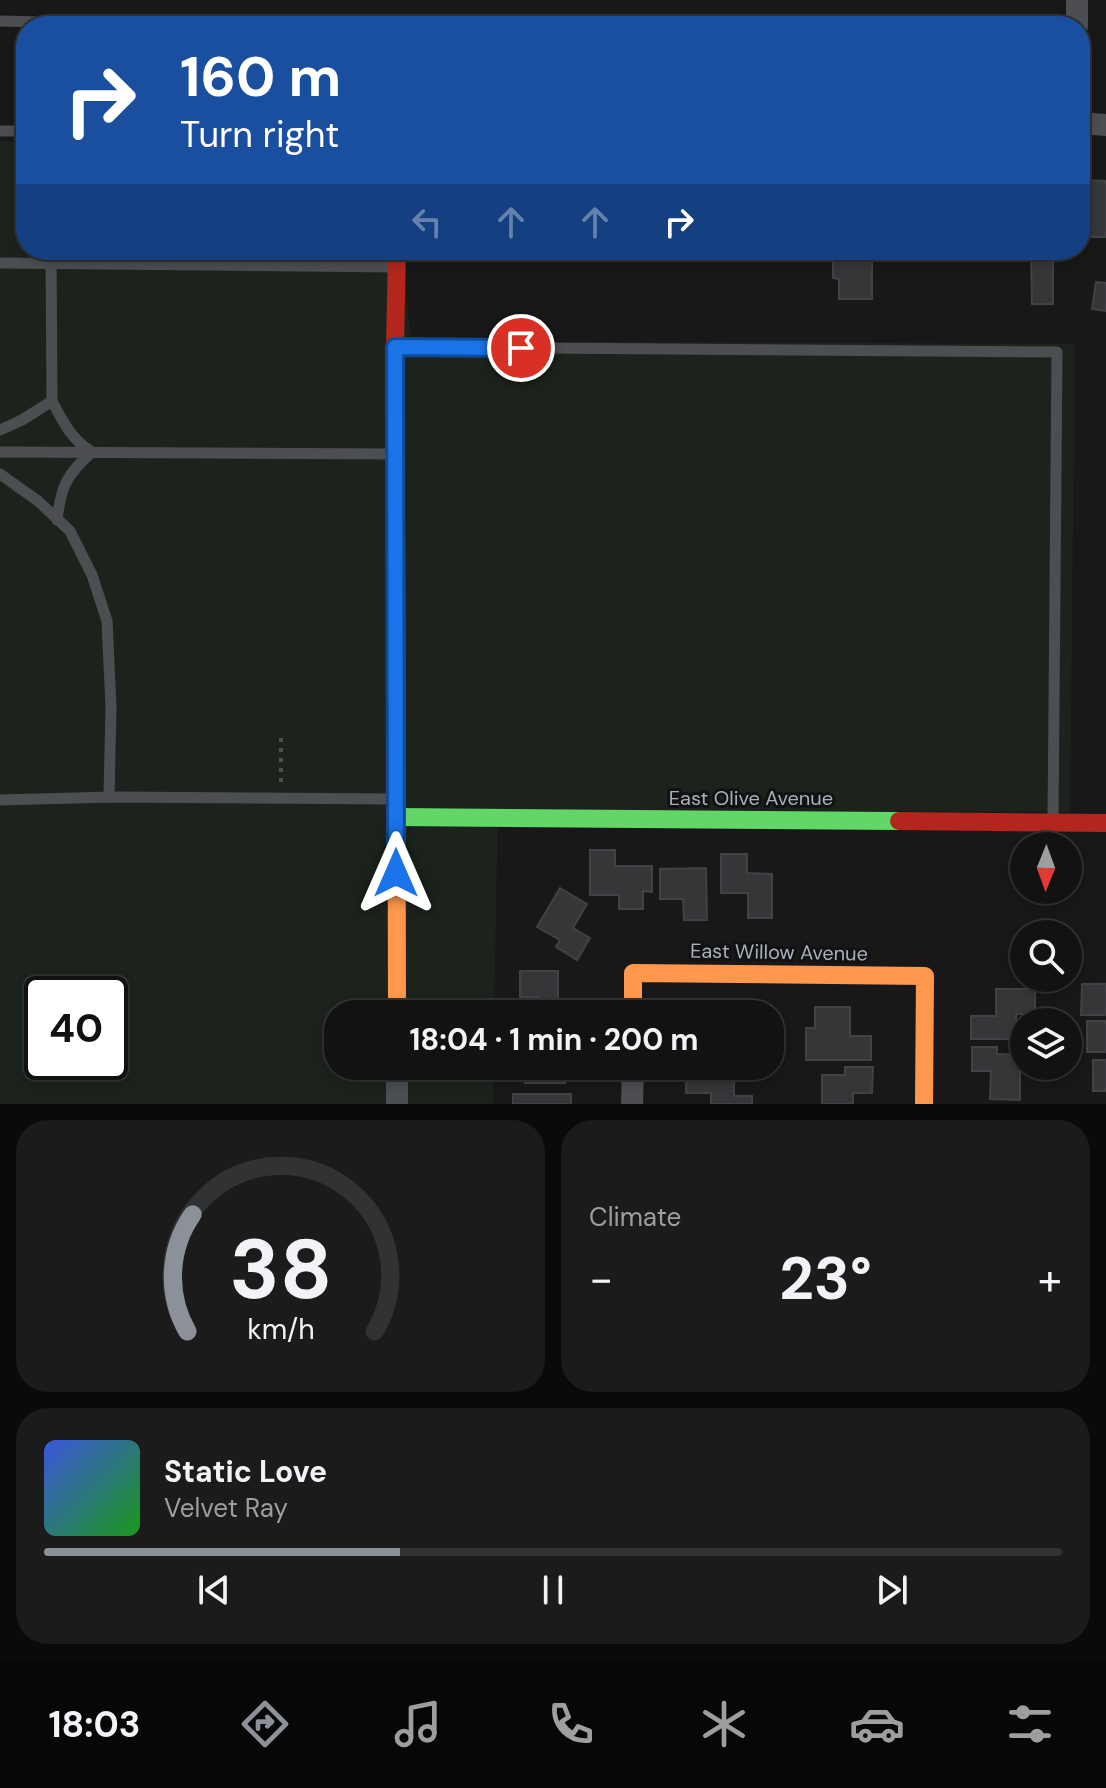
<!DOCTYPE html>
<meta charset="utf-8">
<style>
body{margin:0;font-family:"DM Sans",sans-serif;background:#1b1b1c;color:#f1f3f6;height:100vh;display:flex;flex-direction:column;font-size:30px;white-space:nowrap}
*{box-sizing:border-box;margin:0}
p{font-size:26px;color:#9c9ea0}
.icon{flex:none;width:44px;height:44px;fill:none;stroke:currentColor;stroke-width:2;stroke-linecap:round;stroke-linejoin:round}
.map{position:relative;height:1104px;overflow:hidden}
.panel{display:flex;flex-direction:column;gap:16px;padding:16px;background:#0a0a0a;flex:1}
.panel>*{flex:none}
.top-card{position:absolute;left:16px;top:16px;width:1074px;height:244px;border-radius:32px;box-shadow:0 4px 12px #0003,0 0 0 2px #313233;background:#1a4fa0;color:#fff;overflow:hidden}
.needle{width:52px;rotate:181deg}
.buttons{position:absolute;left:1010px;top:832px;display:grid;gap:16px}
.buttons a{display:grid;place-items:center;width:72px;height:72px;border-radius:50%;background:#121213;box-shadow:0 4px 12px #0003,0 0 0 2px #313233;font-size:40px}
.speed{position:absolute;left:24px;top:976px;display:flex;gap:16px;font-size:40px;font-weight:700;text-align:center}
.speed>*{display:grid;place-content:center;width:104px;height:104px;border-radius:50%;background:#121213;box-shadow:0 4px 12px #0003,0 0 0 2px #313233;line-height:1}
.speed .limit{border:4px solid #111;border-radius:12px;background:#fff;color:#111}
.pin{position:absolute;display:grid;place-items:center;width:68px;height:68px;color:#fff;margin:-34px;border:4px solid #fff;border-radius:50%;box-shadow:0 2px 8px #0007}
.me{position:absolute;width:88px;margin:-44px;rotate:0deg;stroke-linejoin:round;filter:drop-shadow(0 0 6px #0008)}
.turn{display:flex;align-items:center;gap:28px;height:168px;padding:0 32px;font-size:36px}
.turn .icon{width:104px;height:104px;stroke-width:2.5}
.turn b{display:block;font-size:56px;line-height:68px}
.lanes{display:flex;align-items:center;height:76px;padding:0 32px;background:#0003;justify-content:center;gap:40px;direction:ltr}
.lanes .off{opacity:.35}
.big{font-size:60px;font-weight:700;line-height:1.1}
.panel .widget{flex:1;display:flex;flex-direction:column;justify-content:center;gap:12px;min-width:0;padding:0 28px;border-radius:32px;background:#1b1b1c}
.panel .dial{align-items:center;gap:0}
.dial svg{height:208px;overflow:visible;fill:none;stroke:#313233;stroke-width:7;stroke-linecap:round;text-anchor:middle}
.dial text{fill:#f1f3f6;stroke:none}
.song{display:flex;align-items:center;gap:24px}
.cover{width:96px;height:96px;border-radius:12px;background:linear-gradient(135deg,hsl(230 70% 55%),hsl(120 70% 35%))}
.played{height:8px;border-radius:4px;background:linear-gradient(90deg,#8c9099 35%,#313233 35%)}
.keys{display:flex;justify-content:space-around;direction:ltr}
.heat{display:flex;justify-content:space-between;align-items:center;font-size:44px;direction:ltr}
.panel .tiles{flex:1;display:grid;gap:16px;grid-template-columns:1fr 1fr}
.widget:last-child{grid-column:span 2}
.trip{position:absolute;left:324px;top:1000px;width:460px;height:80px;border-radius:32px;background:#121213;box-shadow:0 4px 12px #0003,0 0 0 2px #313233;font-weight:700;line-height:80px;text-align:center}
.menu{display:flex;height:128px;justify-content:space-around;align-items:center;background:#070708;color:#9c9ea0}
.menu .icon{width:56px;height:56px}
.menu .current{color:#8c9099}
.menu b{font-size:36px;color:#f1f3f6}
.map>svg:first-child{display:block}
.green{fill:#1c231c;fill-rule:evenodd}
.building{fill:#363638;stroke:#414245;stroke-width:2}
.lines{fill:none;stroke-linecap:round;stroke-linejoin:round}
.path{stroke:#4e5053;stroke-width:4;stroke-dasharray:4 6;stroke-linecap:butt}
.lane{stroke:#4c4e52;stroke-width:11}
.street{stroke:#4c4e52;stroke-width:22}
.fast{stroke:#63d668;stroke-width:18}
.slow{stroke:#ff974d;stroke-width:18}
.jam{stroke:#b3261e;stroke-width:18}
.route-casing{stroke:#114b97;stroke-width:20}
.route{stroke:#1a73e8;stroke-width:14}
.labels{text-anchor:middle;stroke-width:6;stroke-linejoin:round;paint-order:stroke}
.street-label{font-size:20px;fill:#a8b0ba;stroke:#121215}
</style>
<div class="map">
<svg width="1106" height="1104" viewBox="0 0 1106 1104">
<rect width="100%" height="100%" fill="#181819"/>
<!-- green -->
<path class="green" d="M 0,141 L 26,142 L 26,250 L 402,250 L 411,341 L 1075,344 L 1070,812 L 498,810 L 494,1014 L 338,1014 L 338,1066 L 493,1066 L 493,1104 L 0,1104 ZM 42,994 L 110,994 L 110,1062 L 42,1062 Z"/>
<!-- building -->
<g class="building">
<rect x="937" y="19" width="36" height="7"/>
<rect x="608" y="21" width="47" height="5"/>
<path d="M 1080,180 L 1106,181 L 1106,237 L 1080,237 Z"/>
<path d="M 833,250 L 872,250 L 872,299 L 839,299 L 839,279 L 833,278 Z"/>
<path d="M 1031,250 L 1053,250 L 1053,304 L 1032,304 Z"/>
<path d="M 1096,282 L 1106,283 L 1106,311 L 1092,309 Z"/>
<path d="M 590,850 L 615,850 L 615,866 L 652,866 L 652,892 L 643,891 L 643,909 L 619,909 L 619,895 L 590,895 Z"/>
<path d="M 721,854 L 747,854 L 747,873 L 772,874 L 772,918 L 748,918 L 748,893 L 721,893 Z"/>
<path d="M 706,868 L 707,920 L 684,920 L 683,899 L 660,899 L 660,869 Z"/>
<path d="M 560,888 L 587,904 L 573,928 L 590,938 L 577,960 L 556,947 L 560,940 L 537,927 Z"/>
<path d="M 520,971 L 558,971 L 558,1000 L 583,999 L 583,1014 L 538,1014 L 538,997 L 520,997 Z"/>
<path d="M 1082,984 L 1106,984 L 1106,1015 L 1081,1015 Z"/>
<path d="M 996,989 L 1035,989 L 1035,1014 L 1016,1014 L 1016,1039 L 971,1039 L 971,1016 L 996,1016 Z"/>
<rect x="709" y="1006" width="36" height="8"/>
<path d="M 815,1007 L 850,1007 L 850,1036 L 871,1036 L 871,1060 L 806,1060 L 806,1028 L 815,1028 Z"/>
<rect x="1087" y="1021" width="19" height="31"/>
<path d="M 972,1047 L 997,1047 L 997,1054 L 1020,1055 L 1020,1100 L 990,1099 L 991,1071 L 972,1071 Z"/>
<rect x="1093" y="1060" width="13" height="31"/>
<rect x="525" y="1066" width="40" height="17"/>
<path d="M 845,1067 L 873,1067 L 872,1093 L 853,1093 L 853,1104 L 822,1104 L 822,1075 L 845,1075 Z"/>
<path d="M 686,1069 L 734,1069 L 734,1096 L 752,1096 L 752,1104 L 711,1104 L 711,1093 L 686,1093 Z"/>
<rect x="513" y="1094" width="58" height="10"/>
</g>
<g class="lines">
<!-- path -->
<path class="path" d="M 281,738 L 281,784"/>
<!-- lane -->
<g class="lane">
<path d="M 0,21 L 44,22 L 44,26"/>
<path d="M 0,131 L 26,131"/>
<path d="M 0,263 L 395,267"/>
<path d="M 396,347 L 1057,352 L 1053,822"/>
<path d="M 52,401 C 63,422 71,439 92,452 C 67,474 61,486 57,520"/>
<path d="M 0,430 L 22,420 L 52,401 L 51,250"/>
<path d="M 0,452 L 395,454"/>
<path d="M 0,474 L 38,501 L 70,531 L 92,575 L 107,621 L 111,707 L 109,797"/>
<path d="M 0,800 L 112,797 L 395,799"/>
</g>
<!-- street -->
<g class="street">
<path d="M 1077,0 L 1077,26"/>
<path d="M 1080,123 L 1106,125"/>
<path d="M 397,1066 L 397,1104"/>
<path d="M 632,1104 L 633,1066"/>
</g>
<!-- fast -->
<path class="fast" d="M 396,817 L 899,821"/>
<!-- slow -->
<g class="slow">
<path d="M 396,525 L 397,1014"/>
<path d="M 633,1014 L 633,973 L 925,976 L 924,1104"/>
</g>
<!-- jam -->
<g class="jam">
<path d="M 396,525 L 395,347 L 397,250"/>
<path d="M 899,821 L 1106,823"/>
</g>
</g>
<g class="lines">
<!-- route casing -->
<g class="route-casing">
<path id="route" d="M 396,873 L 395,347 L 521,348"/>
</g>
<!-- route -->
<use href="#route" class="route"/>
</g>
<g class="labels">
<!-- street labels -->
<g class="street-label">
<text x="751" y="805">East Olive Avenue</text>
<text transform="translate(779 952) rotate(1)" y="7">East Willow Avenue</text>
</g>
</g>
</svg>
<div class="buttons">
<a><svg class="needle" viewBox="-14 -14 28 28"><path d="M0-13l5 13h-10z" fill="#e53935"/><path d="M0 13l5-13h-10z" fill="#9c9ea0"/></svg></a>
<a><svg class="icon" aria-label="search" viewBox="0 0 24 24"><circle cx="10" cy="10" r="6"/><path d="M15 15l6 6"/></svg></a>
<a><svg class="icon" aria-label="layers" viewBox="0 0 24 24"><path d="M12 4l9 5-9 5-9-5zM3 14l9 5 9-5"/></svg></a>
</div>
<div class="speed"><div class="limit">40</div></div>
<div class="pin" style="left:521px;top:348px;background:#d93025"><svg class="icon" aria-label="arrive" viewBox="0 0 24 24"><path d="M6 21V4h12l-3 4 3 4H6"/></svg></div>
<svg class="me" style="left:396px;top:873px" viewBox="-20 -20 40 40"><path d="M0-17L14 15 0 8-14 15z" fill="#1a73e8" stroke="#fff" stroke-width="4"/></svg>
<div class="trip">18:04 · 1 min · 200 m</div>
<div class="top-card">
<div class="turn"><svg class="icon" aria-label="right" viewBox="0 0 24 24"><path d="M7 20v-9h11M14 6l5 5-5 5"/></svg><div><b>160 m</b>Turn right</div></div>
<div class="lanes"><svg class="icon off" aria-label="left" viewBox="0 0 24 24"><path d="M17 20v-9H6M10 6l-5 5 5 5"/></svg><svg class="icon off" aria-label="ahead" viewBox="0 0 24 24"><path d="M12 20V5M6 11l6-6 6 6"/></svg><svg class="icon off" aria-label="ahead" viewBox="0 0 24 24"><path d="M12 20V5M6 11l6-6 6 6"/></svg><svg class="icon" aria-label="right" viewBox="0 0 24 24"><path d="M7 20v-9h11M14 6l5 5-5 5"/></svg></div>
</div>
</div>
<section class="panel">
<div class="tiles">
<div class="widget dial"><svg viewBox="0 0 100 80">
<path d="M14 69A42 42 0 1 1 86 69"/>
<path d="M14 69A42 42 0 0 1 16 24" stroke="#8c9099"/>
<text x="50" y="56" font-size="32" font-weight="700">38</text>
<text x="50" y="72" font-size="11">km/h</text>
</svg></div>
<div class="widget"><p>Climate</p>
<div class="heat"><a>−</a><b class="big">23°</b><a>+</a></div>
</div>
<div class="widget">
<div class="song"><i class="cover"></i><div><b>Static Love</b><p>Velvet Ray</p></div></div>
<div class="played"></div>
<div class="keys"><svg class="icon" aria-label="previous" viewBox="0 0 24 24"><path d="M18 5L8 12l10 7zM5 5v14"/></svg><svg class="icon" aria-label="pause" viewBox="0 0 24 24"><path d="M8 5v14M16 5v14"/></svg><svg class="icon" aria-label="next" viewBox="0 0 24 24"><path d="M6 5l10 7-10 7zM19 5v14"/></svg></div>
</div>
</div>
</section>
<nav class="menu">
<b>18:03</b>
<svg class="icon current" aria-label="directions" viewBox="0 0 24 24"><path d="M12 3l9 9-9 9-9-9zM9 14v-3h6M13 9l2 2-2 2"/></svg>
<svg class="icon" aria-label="music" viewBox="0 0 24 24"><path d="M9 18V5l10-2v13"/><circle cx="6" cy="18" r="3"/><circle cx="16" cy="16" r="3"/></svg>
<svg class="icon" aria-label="phone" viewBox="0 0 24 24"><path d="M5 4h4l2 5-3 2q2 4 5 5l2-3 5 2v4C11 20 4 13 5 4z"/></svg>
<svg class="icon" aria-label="climate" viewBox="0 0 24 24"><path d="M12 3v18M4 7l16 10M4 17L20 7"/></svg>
<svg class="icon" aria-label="car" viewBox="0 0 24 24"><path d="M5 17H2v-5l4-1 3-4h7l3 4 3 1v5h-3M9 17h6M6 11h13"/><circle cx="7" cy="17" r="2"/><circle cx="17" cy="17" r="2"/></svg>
<svg class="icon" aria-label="filters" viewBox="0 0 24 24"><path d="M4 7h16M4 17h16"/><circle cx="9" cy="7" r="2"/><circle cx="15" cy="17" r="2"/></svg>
</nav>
